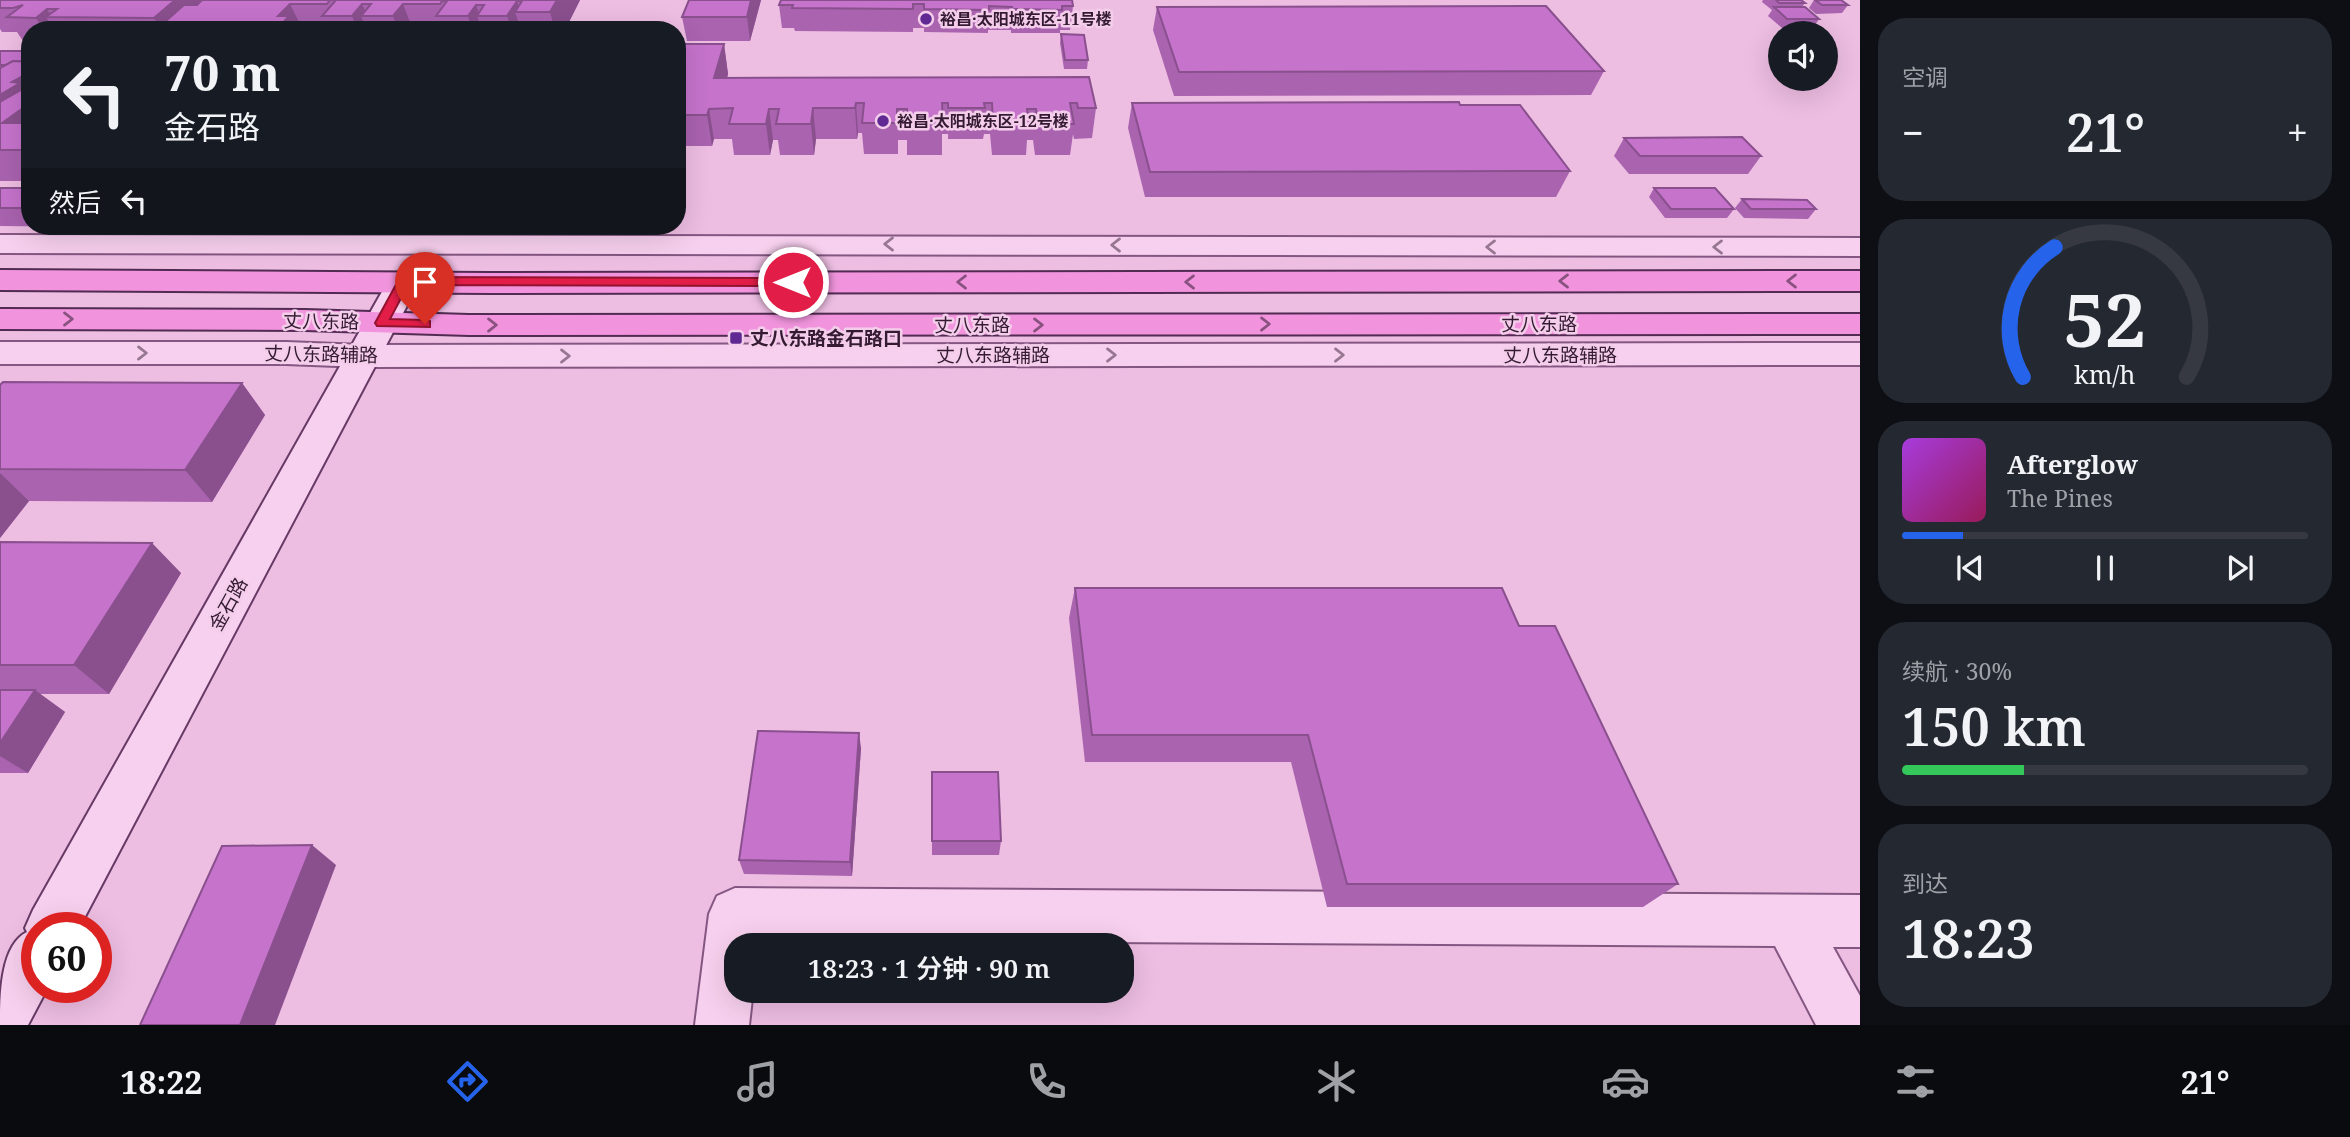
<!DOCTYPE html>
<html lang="zh">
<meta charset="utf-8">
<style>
body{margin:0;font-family:"Noto Serif","Noto Sans SC",serif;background:#242831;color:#f1f3f6;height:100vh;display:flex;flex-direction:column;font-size:26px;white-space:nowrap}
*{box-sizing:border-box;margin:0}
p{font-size:23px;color:#9ea1a6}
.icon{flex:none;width:38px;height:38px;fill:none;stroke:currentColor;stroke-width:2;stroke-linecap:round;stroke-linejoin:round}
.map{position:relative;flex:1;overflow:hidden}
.details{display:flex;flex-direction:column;gap:18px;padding:18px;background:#0d0f14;width:490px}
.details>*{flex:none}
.guide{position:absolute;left:21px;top:21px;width:665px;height:214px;border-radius:28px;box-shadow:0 7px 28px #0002;background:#171b24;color:#f1f3f6;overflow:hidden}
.fabs{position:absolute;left:1768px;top:21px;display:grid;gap:14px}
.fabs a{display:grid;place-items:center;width:70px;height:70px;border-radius:50%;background:#171b24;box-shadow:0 7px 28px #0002;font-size:35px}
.speed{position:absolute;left:21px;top:912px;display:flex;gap:14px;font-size:35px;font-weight:700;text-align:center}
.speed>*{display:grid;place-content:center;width:91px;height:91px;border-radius:50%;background:#171b24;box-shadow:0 7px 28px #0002;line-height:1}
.speed .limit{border:10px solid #d22;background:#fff;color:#111}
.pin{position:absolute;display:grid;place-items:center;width:60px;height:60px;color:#fff;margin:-72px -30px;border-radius:50% 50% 50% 0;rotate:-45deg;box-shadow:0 0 7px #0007}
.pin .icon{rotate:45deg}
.me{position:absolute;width:77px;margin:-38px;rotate:270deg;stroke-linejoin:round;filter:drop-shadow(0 0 5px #0008)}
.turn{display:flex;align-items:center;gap:24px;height:147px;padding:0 28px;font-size:32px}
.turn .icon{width:91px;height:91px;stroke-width:2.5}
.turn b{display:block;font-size:49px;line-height:60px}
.then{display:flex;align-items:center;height:66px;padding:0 28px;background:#0003;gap:14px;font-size:26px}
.big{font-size:52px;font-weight:600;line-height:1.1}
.details .widget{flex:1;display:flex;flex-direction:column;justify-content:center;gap:10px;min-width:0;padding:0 24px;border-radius:28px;background:#242831}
.details .dial{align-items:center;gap:0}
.dial svg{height:182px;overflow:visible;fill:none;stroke:#363941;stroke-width:7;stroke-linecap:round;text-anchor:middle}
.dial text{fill:#f1f3f6;stroke:none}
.song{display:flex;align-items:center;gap:21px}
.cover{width:84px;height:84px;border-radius:10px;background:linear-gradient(135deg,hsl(280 70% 55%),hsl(330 70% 35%))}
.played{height:7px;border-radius:4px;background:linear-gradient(90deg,#2563eb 15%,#363941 15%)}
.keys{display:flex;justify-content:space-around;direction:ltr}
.heat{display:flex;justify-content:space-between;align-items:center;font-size:38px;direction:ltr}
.charge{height:10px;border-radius:5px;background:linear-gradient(90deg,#34c759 30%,#363941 0)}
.trip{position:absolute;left:724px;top:933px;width:410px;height:70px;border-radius:28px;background:#171b24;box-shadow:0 7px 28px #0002;font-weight:600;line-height:70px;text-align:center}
.dock{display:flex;height:112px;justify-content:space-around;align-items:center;background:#090b0e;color:#9ea1a6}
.dock .icon{width:49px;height:49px}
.dock .selected{color:#2563eb}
.dock b{font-size:32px;color:#f1f3f6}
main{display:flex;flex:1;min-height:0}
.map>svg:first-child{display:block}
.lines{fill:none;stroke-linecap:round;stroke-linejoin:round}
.street-casing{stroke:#845782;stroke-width:4}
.secondary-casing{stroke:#663a65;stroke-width:4}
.primary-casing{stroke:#512b52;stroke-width:4}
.street{fill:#f8d0ef;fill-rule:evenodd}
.secondary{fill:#f8d0ef;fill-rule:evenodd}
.primary{fill:#f194dd;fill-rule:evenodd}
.wall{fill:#a963af}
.shaded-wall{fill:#8a508e}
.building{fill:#c573cb;stroke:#8a508e;stroke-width:2}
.oneway{stroke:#967691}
.oneway2{stroke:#89517f}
.route{fill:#e11d48;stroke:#92132f;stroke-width:2}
.poi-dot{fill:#5f2892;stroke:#f4cdeb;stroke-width:2.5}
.labels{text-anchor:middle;stroke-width:5;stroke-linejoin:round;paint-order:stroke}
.far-poi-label{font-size:16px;font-weight:bold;fill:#341b33;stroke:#f4cdeb;text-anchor:start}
.street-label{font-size:19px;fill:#341b33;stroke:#f4cdeb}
.poi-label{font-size:19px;font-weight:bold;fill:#341b33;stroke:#f4cdeb;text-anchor:start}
</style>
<main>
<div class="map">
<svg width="1860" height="1025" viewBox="0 0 1860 1025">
<rect width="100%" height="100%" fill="#edbde2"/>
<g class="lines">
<!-- street casing -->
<g class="street-casing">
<g id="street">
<path d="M 0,235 L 1860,238 L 1860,256 L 0,253 Z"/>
<path d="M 0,342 L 286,342 L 363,345 L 1860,343 L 1860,365 L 363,367 L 286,364 L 0,364 Z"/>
<path d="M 735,888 L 1860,895 L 1860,947 L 1833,947 L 1860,996 L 1860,1025 L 1816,1025 L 1775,946 L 758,940 L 758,945 L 737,945 L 737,990 L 753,990 L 749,1025 L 695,1025 L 709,914 L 717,896 Z"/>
</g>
</g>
<!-- secondary casing -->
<g class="secondary-casing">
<path id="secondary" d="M 404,271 L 415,274 L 420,281 L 79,928 L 37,928 L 37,987 L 48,987 L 28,1025 L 0,1025 C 0,997 0,945 27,932 L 25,928 L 33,910 L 388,281 L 393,274 Z"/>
</g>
<!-- primary casing -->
<g class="primary-casing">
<g id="primary">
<path d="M 0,270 L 489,273 L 1860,271 L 1860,291 L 489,293 L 0,290 Z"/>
<path d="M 0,309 L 305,310 L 469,315 L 1860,314 L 1860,334 L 469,335 L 305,330 L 0,329 Z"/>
</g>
</g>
<!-- street -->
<use href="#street" class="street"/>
<!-- secondary -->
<use href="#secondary" class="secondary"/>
<!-- primary -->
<use href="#primary" class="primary"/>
</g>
<!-- wall -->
<g class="wall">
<path d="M 0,0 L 580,0 L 565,30 L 30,30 L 30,41 L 23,41 L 17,32 L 2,32 L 0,29 Z"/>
<path d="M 761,0 L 750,41 L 687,41 L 682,17 Z"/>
<path d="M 781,0 L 1073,6 L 1070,30 L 1060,30 L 1060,33 L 1011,33 L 1011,30 L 988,30 L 988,33 L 924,32 L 924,28 L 913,28 L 913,32 L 795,31 L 794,28 L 782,28 L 779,5 Z"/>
<path d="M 1763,0 L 1801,0 L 1805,3 L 1802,7 L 1819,19 L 1813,28 L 1782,28 L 1768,16 L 1772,10 L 1762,2 Z"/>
<path d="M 1814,0 L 1848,5 L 1842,13 L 1816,14 L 1809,8 Z"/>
<path d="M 1157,7 L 1604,71 L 1591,95 L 1174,96 L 1153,30 Z"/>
<path d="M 1061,34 L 1088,60 L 1087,69 L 1064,69 L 1060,43 Z"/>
<path d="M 677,44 L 724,44 L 728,74 L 727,78 L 1089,77 L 1096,108 L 1092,138 L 1074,139 L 1073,134 L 1070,155 L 1035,155 L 1033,140 L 1027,140 L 1026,155 L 992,155 L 990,134 L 984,134 L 983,139 L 948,139 L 948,134 L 942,134 L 942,155 L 907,155 L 907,140 L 898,140 L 898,154 L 864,154 L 862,133 L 858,133 L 857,139 L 816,139 L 814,155 L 780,155 L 778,140 L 773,140 L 770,155 L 734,155 L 732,139 L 714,139 L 712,146 L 677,146 Z"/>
<rect x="0" y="51" width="30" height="130"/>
<path d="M 1132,103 L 1460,105 L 1570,171 L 1556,197 L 1145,197 L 1128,128 Z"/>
<path d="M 1624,138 L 1761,156 L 1748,174 L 1629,174 L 1614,156 Z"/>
<path d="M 0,188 L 30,188 L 30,226 L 98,226 L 97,227 L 0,226 Z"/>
<path d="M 1654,188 L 1734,209 L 1727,218 L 1665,218 L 1649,197 Z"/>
<path d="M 1742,199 L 1816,209 L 1808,219 L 1744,218 L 1735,208 Z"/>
<path d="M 242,383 L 265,415 L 212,502 L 29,501 L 0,538 L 0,385 Z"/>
<path d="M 0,542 L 181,573 L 109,694 L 40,694 L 65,712 L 28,773 L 0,773 Z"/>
<path d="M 1075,588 L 1519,626 L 1678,884 L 1643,907 L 1327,907 L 1291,762 L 1085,762 L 1069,618 Z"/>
<path d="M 861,748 L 852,876 L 744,874 L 739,860 Z"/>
<path d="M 932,772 L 1001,841 L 999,855 L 932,855 Z"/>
</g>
<!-- shaded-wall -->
<g class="shaded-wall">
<path d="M 175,0 L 213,0 L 160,27 L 154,18 Z"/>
<path d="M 557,0 L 580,0 L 565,30 L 555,30 L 550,12 Z"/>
<path d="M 751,0 L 761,0 L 750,41 L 747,17 Z"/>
<path d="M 517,1 L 521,12 L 515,12 L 521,30 L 512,30 L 507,16 Z"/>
<path d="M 290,4 L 303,30 L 279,30 L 278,28 L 278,16 Z"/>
<path d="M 362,4 L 367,16 L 361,16 L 367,30 L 358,30 L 352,16 Z"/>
<path d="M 403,4 L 413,30 L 398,30 L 393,16 Z"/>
<path d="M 476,5 L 480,16 L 477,16 L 482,30 L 472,30 L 468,16 Z"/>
<path d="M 47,9 L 52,17 L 46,17 L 54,30 L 44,30 L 36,18 Z"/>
<path d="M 724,44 L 728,74 L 719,108 L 714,78 Z"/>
<path d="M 30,72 L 30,150 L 0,119 L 0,95 L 12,82 Z"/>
<path d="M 856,103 L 858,133 L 857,139 L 855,108 Z"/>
<path d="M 813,108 L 816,139 L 814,155 L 811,124 Z"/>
<path d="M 709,109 L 714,139 L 712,146 L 707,115 Z"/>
<path d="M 769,109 L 773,140 L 770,155 L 766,124 Z"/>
<path d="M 242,383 L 265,415 L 212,502 L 185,470 Z"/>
<path d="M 0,473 L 29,501 L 0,538 Z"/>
<path d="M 152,543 L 181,573 L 109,694 L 74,665 Z"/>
<path d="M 35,690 L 65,712 L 28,773 L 0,756 L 0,743 Z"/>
<path d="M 859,733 L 861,748 L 852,876 L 850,862 Z"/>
<path d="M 312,845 L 336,865 L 275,1025 L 240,1025 Z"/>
</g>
<!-- building -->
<g class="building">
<path d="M 0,0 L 175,0 L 154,18 L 46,17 L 57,9 L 47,9 L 36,18 L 7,17 L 23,5 L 13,8 L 0,8 Z"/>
<path d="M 202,0 L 557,0 L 550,12 L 515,12 L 522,1 L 517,1 L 507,16 L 477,16 L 484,5 L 476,5 L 468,16 L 436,16 L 447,1 L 442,1 L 440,4 L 403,4 L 393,16 L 361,16 L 371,4 L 362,4 L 352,16 L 322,16 L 336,0 L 330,0 L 327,4 L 290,4 L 278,16 L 289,16 L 278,28 L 159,27 L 184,5 L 197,5 Z"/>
<path d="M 689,0 L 751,0 L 747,17 L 682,17 Z"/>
<path d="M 781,0 L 1072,0 L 1073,6 L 1062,6 L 1062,10 L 1013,9 L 1012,7 L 989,6 L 989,10 L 924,9 L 924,4 L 913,4 L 913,9 L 792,8 L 793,5 L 779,5 Z"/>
<path d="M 1776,0 L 1801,0 L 1805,3 L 1779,3 Z"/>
<path d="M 1815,0 L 1841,0 L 1848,5 L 1822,5 Z"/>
<path d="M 1546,6 L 1604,71 L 1179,72 L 1157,7 Z"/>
<path d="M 1774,7 L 1805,7 L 1819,19 L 1787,19 Z"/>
<path d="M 1061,34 L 1084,35 L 1088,60 L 1065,60 Z"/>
<path d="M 677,44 L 724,44 L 714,78 L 1089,77 L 1096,108 L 1078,108 L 1077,103 L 1070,103 L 1074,124 L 1038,124 L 1036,109 L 1027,109 L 1029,124 L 993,124 L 992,103 L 984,103 L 985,108 L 948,108 L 948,103 L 942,103 L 943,124 L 907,124 L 907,109 L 897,109 L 897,123 L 862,123 L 864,103 L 856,103 L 855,108 L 813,108 L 811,124 L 776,124 L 779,109 L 769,109 L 766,124 L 729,124 L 733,108 L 709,109 L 707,115 L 677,115 Z"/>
<path d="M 0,51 L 30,51 L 30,62 L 13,61 L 6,65 L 0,65 Z"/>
<path d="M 13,61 L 30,62 L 30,72 L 12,82 L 20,83 L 0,95 L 0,68 Z"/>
<path d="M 21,90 L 30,91 L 30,103 L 2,123 L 30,123 L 30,150 L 0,150 L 0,102 Z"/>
<path d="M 1459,102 L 1460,105 L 1520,105 L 1570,171 L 1150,172 L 1132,103 Z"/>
<path d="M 1742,137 L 1761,156 L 1640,156 L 1624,138 Z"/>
<rect x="0" y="188" width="30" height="20"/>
<path d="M 1654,188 L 1715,188 L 1734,209 L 1671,209 Z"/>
<path d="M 1742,199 L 1807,200 L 1816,209 L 1751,209 Z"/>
<path d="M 3,382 L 242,383 L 185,470 L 0,469 L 0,385 Z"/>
<path d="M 0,542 L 152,543 L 74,665 L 0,665 Z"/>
<path d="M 1075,588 L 1502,588 L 1519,626 L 1555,626 L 1678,884 L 1347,884 L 1308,735 L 1092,735 Z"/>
<path d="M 0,690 L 35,690 L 0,743 Z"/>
<path d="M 758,731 L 859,733 L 850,862 L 739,860 Z"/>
<path d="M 932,772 L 998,772 L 1001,841 L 932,841 Z"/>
<path d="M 312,845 L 240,1025 L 140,1025 L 222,846 Z"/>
</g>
<!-- one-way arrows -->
<defs><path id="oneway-chevron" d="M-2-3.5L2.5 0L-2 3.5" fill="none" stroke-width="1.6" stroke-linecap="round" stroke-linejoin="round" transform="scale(1.75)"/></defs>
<g class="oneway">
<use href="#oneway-chevron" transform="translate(889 244) rotate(-180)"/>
<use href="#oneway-chevron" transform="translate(1116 245) rotate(-180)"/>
<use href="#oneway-chevron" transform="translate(1491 247) rotate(-180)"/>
<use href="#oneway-chevron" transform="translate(1718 247) rotate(-180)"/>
<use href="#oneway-chevron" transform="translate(142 353)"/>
<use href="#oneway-chevron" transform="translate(1111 355)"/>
<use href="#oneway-chevron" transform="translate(1339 355)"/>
<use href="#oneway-chevron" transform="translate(565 356)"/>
</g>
<g class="oneway2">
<use href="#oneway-chevron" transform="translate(1564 281) rotate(180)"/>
<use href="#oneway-chevron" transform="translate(1792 281) rotate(180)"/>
<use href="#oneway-chevron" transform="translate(962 282) rotate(180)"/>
<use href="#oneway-chevron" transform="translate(1190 282) rotate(180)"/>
<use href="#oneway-chevron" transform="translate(68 319)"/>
<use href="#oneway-chevron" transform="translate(1265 324)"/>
<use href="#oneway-chevron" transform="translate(492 325)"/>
<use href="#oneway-chevron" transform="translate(1038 325)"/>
</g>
<!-- route -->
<path class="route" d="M 404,277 L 793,278 L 800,282 L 793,286 L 408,285 L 390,319 L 425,320 L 430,321 L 430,327 L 377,326 L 375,323 L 398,281 Z"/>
<!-- markers -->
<g class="poi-dot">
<circle cx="926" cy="19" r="7"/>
<circle cx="883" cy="121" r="7"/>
<rect x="729" y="331" width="14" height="14" rx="3.5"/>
</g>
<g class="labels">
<!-- far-poi labels -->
<g class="far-poi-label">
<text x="940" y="25">裕昌·太阳城东区-11号楼</text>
<text x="897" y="127">裕昌·太阳城东区-12号楼</text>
</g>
<!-- street labels -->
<g class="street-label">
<text transform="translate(321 321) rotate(1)" y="7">丈八东路</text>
<text x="1539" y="331">丈八东路</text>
<text x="972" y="332">丈八东路</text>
<text transform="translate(321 354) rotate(1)" y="7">丈八东路辅路</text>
<text x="993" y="362">丈八东路辅路</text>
<text x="1560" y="362">丈八东路辅路</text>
<text transform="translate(228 604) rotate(-61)" y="7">金石路</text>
</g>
<!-- poi labels -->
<g class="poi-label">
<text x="750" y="345">丈八东路金石路口</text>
</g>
</g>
</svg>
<div class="fabs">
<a><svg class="icon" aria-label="sound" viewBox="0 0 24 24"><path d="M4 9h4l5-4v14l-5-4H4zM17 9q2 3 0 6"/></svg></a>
</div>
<div class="speed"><div class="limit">60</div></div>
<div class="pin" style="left:425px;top:324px;background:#d93025"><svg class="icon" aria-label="arrive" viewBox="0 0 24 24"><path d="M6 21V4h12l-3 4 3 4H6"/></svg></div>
<svg class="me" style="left:793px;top:282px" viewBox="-20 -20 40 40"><circle r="17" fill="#e11d48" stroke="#fff" stroke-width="3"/><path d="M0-11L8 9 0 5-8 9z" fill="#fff"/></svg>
<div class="trip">18:23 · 1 分钟 · 90 m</div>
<div class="guide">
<div class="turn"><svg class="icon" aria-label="left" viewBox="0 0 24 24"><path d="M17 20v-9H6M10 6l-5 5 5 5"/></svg><div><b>70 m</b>金石路</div></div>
<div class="then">然后<svg class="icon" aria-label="left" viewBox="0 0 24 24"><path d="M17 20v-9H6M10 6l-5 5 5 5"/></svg></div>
</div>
</div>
<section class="details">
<div class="widget"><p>空调</p>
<div class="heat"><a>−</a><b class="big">21°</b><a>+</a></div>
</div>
<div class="widget dial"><svg viewBox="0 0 100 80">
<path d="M14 69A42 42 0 1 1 86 69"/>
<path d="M14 69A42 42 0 0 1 28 12" stroke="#2563eb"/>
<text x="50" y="56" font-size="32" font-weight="700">52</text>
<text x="50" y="72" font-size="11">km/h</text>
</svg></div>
<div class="widget">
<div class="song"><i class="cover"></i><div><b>Afterglow</b><p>The Pines</p></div></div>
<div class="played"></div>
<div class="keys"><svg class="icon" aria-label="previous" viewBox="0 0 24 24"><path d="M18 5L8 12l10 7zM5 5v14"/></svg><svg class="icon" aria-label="pause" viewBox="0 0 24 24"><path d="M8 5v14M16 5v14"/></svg><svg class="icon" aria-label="next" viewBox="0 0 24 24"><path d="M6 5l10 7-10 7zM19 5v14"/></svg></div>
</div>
<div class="widget"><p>续航 · 30%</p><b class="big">150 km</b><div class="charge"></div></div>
<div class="widget"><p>到达</p><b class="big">18:23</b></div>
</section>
</main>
<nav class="dock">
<b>18:22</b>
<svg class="icon selected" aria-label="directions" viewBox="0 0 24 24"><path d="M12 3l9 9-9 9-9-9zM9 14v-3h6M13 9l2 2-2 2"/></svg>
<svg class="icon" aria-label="music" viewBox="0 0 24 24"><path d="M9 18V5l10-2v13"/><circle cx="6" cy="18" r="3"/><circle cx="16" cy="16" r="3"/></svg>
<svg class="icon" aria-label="phone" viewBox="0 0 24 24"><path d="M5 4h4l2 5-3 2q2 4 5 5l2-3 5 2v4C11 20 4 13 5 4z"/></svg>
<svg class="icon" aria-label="climate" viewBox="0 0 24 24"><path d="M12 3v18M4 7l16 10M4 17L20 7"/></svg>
<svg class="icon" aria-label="car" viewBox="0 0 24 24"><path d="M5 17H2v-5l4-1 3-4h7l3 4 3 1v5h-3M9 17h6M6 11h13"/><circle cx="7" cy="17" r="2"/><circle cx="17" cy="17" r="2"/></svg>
<svg class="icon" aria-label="filters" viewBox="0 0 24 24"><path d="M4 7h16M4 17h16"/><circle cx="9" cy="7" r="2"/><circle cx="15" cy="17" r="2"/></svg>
<b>21°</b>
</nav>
